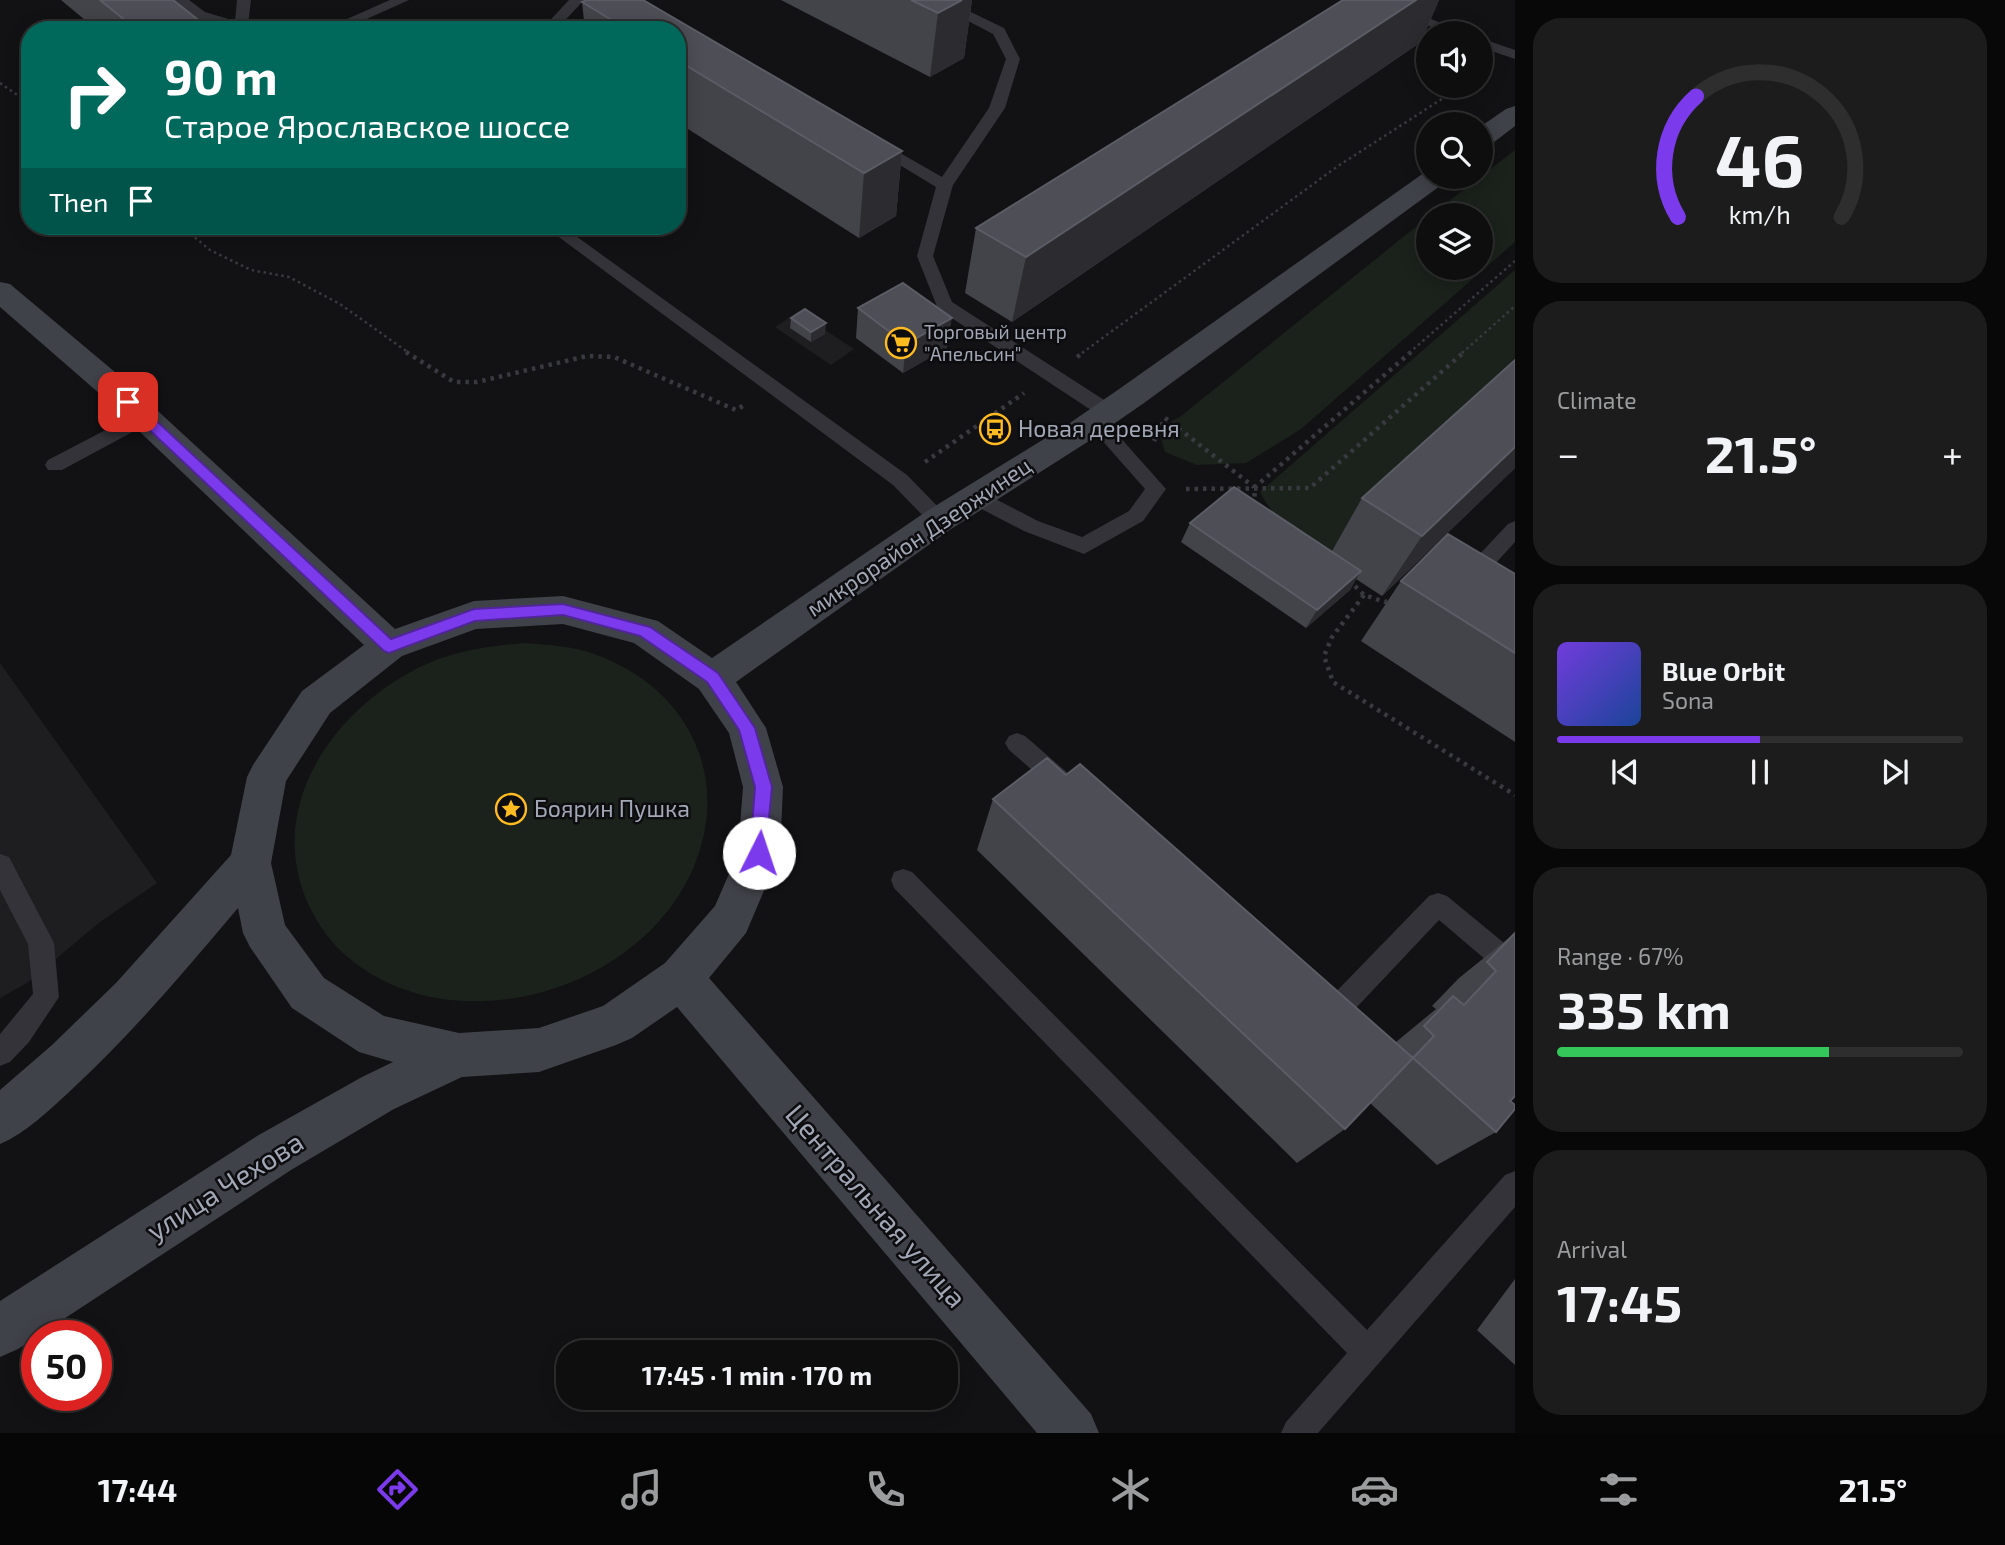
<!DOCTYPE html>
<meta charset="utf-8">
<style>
body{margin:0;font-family:"Exo 2",sans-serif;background:#1c1c1d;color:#f1f3f6;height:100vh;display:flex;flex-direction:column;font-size:26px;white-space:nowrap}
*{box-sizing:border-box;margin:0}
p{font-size:23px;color:#9b9c9e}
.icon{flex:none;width:38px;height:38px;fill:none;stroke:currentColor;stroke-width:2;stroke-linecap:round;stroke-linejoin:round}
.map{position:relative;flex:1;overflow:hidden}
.details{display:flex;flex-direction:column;gap:18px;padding:18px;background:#080808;width:490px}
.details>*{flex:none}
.banner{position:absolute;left:21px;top:21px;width:665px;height:214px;border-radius:28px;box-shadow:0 4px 18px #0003,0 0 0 2px #2e2e2f;background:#00695c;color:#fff;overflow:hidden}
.fabs{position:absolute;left:1416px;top:21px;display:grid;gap:14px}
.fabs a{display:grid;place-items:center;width:77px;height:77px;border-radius:50%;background:#0e0e0f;box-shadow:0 4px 18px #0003,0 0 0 2px #2e2e2f;font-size:35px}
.speed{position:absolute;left:21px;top:1320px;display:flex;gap:14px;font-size:35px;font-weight:700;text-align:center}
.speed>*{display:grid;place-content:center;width:91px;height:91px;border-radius:50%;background:#0e0e0f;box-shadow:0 4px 18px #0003,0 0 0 2px #2e2e2f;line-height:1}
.speed .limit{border:10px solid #d22;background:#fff;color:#111}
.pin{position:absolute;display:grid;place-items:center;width:60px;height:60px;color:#fff;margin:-30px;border-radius:14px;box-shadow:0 4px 10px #0006}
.me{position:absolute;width:77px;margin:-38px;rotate:4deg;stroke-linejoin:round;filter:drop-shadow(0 0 5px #0008)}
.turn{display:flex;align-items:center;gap:24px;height:147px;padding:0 28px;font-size:32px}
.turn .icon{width:91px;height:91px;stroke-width:2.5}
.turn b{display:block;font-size:49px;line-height:60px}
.then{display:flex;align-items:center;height:66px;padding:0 28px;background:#0003;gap:14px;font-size:26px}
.big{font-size:52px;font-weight:700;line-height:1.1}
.details .widget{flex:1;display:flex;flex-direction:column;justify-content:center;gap:10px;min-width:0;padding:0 24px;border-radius:28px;background:#1c1c1d}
.details .dial{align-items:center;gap:0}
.dial svg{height:182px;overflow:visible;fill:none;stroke:#2e2e2f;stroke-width:7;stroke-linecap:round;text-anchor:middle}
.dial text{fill:#f1f3f6;stroke:none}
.song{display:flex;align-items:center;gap:21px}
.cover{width:84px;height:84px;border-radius:10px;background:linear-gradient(135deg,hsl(260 70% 55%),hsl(220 70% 35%))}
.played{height:7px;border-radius:4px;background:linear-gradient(90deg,#7c3aed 50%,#2e2e2f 50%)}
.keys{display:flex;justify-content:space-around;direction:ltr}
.heat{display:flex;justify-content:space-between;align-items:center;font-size:38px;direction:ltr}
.charge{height:10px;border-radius:5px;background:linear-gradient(90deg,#34c759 67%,#2e2e2f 0)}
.trip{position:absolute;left:556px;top:1340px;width:402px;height:70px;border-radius:28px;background:#0e0e0f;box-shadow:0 4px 18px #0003,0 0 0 2px #2e2e2f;font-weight:700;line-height:70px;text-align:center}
.tabs{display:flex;height:112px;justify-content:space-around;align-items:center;background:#060606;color:#9b9c9e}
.tabs .icon{width:49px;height:49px}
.tabs .active{color:#7c3aed}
.tabs b{font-size:32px;color:#f1f3f6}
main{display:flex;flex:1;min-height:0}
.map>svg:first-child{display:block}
.built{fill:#1e1e21}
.green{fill:#1a221b}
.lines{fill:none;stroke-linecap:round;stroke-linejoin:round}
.path-far1{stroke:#383a40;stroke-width:2.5;stroke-dasharray:2.5 3.5;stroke-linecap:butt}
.path{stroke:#383a40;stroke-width:4.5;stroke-dasharray:3.5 5;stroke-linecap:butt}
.lane{fill:#333339;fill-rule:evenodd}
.secondary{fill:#404249;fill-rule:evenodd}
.wall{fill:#43434a}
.shaded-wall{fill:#2b2b30}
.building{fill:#4d4e56;stroke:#5b5c65;stroke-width:2}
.route{fill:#7c3aed;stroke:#51269a;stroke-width:2}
.labels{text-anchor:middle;stroke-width:5;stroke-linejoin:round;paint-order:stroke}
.far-poi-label{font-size:19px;fill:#a2a7b6;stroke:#0d0d0f;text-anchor:start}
.poi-label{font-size:23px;fill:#a2a7b6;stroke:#0d0d0f;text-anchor:start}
.street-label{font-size:23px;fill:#a2a7b6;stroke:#0d0d0f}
.near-street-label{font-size:28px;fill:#a2a7b6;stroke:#0d0d0f}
</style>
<main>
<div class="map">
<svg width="1515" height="1433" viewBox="0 0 1515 1433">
<rect width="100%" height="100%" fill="#121214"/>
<!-- built -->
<g class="built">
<path d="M 798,312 L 854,349 L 831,365 L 775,327 Z"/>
<path d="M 0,663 L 157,883 L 100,922 L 27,983 L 0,998 Z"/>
</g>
<!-- green -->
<g class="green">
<path d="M 1515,150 L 1515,242 L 1301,429 L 1246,463 L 1197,465 L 1165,452 L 1158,429 L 1181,416 L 1428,217 L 1428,268 L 1480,268 L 1480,215 L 1431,215 Z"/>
<path d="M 1515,270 L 1515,386 L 1327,559 C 1300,539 1275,522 1260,492 Z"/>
<path d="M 525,643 C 549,645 574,646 597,655 C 689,689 733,779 692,871 C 649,966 531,1017 431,997 C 388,988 345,964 321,927 C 256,828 320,720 414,670 C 448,652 486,646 525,643 Z"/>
</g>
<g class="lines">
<!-- path-far1 -->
<g class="path-far1">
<path d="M 0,83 L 30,104"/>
<path d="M 181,226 L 210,250 L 251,270 L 289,277 L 340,304 L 409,353"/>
<path d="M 1082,353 L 1338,166 L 1462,86"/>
<path d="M 1409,353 L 1515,261"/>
<path d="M 1462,353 L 1515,306"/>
</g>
<!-- path -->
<g class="path">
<path d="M 406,352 L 454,382 L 477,382 L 587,356 L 614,357 L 736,410 L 746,404"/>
<path d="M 1077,357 L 1084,352"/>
<path d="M 1154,441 L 1165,418 L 1254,487"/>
<path d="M 925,462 L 1024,393"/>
<path d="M 1186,489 L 1310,488 L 1464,352"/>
<path d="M 1254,505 L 1255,487 L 1411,352"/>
<path d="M 1349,580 L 1364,595 L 1385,602 L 1392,599"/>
<path d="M 1364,595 L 1332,637 L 1324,656 L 1333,682 L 1515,795"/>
</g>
<!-- lane -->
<g class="lane">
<path d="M 173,0 L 189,0 L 205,12 L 235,21 L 237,0 L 251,0 L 248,25 L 255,30 C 226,30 193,23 173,0 Z"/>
<path d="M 390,0 L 409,0 L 342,30 L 322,30 Z"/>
<path d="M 569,0 L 584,0 L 556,30 L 541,30 Z"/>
<path d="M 928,0 L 946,0 L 1004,28 L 1020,59 L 1005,108 L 953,185 L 933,256 L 952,302 L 1115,407 L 1117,412 L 1115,417 L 1102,417 L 1166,489 L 1143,521 L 1084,554 L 1024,531 L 968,502 L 965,497 L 968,492 L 975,490 L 982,492 L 1038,521 L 1082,537 L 1129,511 L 1145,489 L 1085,421 L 1088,416 L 1100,416 L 938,309 L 917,256 L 936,187 L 867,145 L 875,140 L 881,142 L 942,177 L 989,108 L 1006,59 L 993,34 Z"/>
<path d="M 1366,0 L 1385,0 L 1465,33 L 1446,33 Z"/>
<path d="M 1480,38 L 1515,50 L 1515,59 L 1480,47 Z"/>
<path d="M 544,226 L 562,226 L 907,475 L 946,515 L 949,520 L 946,525 L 939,527 L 932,525 L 893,485 Z"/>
<path d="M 144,410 L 151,412 L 153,417 L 151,422 L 62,470 L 48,470 L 45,465 L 48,460 Z"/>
<path d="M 1515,521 L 1515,542 L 1474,587 L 1467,589 L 1460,587 L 1456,581 L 1460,575 L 1508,524 Z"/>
<path d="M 1017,733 L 1025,736 L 1070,775 L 1074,782 L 1070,789 L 1062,792 L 1054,789 L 1009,750 L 1005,743 L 1009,736 Z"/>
<path d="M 0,854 L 9,857 L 54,943 L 59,997 L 29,1042 L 10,1062 L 0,1066 L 0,1034 L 33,994 L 28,944 L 0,890 Z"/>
<path d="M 903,869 L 912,872 L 1367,1330 L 1505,1175 L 1515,1171 L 1515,1207 L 1318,1433 L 1281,1433 L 1286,1422 L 1347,1353 L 894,888 L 891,880 L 894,872 Z"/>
<path d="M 1438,893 L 1447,896 L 1515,952 L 1515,980 L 1506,977 L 1439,920 L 1340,1025 L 1331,1029 L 1316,1021 L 1312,1012 L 1316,1003 L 1328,1000 L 1429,896 Z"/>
</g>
<!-- secondary -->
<g class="secondary">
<path d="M 1515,106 L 1515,126 L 1489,146 L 1480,148 L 1480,127 L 1506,109 Z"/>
<path d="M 1428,170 L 1428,177 L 1448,177 L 1444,183 L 1144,403 L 1089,441 L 951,529 L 736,682 L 766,728 L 783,787 L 780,853 L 746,933 L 709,978 L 1091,1414 L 1099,1433 L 1037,1433 L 677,1007 L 632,1038 L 616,1045 L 539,1072 L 462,1077 L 394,1109 L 291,1170 L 18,1349 L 0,1357 L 0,1301 L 257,1136 L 362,1077 L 393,1062 L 359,1052 L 292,1008 L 250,947 L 243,933 L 238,908 C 184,972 130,1036 68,1093 C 47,1112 26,1133 0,1144 L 0,1090 L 52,1045 L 116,983 L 231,855 L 247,777 L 253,765 L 302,691 L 364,645 L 100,394 L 0,307 L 0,282 L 10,284 L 122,378 L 395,629 L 474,601 L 563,596 L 658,621 L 712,658 L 927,511 L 1067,425 L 1122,387 ZM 563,624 L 634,643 L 699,689 L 729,733 L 743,787 L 738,853 L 715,906 L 665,963 L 603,1006 L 539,1028 L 459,1033 L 384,1016 L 324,978 L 285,925 L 271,863 L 286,781 L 330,713 L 402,656 L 476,629 Z"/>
</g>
</g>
<!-- wall -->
<g class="wall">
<path d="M 61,0 L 173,0 L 211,30 L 97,30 Z"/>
<path d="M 587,0 L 643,0 L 902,151 L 896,216 L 859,238 L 677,122 L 677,30 L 585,30 L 582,2 Z"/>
<path d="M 781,0 L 972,0 L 964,58 L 930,77 Z"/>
<path d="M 1343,0 L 1439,0 L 1421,42 L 1012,322 L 965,293 L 976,228 Z"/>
<path d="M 858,308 L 947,348 L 903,373 L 856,338 Z"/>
<path d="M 791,318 L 825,334 L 811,342 L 790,328 Z"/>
<path d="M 1515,468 L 1382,596 L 1356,579 L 1350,590 L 1306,628 L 1181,542 L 1190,523 L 1332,551 L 1362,498 Z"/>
<path d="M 1515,574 L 1515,742 L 1361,641 L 1401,581 Z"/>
<path d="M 1066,775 L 1396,1042 L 1436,1009 L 1432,1006 L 1459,978 L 1515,933 L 1510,1101 L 1496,1132 L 1437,1165 L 1370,1103 L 1345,1129 L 1297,1163 L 977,850 L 993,799 Z"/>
<path d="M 1515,1279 L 1515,1365 L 1477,1330 Z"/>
</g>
<!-- shaded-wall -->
<g class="shaded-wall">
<path d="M 962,0 L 972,0 L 964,58 L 930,77 L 938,13 Z"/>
<path d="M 1416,0 L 1439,0 L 1421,42 L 1012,322 L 1026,257 Z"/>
<path d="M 902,151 L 896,216 L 859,238 L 864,173 Z"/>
<path d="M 952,318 L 947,348 L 903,373 L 906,344 Z"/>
<path d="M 826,323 L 825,334 L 811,342 L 811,332 Z"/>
<path d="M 1515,447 L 1515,468 L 1382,596 L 1422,536 Z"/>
<path d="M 1361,571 L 1350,590 L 1306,628 L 1317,610 Z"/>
</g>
<!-- building -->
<g class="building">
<path d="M 100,0 L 173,0 L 211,30 L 137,30 Z"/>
<path d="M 587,0 L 643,0 L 902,151 L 864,173 L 677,60 L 677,30 L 628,30 L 582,2 Z"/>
<path d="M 911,0 L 962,0 L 938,13 Z"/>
<path d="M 1343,0 L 1416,0 L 1026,257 L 976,228 Z"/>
<path d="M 903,283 L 952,318 L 906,344 L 858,308 Z"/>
<path d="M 805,309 L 826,323 L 811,332 L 791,318 Z"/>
<path d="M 1515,360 L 1515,447 L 1422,536 L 1362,498 Z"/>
<path d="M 1234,487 L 1361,571 L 1317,610 L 1190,523 Z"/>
<path d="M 1448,534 L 1515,574 L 1515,653 L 1401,581 Z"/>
<path d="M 1047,758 L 1066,775 L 1080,764 L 1413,1058 L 1434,1036 L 1424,1026 L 1453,996 L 1464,1005 L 1496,971 L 1487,962 L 1515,933 L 1515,1096 L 1510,1101 L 1515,1105 L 1515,1109 L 1496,1132 L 1413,1058 L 1345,1129 L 993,799 Z"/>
</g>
<!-- route -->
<path class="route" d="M 128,397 L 133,399 L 391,639 L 474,609 L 563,604 L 650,627 L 718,673 L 755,728 L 772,787 L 765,858 L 759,861 L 753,858 L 750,853 L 755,787 L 739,730 L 707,682 L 640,636 L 563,615 L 475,621 L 389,653 L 384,651 L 123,405 L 121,402 Z"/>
<!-- icons -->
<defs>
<g id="supermarket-ring" transform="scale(1.575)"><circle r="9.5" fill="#0d0d0f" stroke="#ffbb1f" stroke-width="1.5"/><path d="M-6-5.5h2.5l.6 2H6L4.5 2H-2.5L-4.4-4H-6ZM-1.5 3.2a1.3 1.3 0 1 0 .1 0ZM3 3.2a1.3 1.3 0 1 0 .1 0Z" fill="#ffbb1f"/></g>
<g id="bus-ring" transform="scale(1.575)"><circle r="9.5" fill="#0d0d0f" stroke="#ffbb1f" stroke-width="1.5"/><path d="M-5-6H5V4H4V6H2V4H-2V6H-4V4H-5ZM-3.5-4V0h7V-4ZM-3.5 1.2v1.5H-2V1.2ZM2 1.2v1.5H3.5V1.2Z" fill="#ffbb1f"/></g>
<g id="sight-ring" transform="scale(1.575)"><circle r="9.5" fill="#0d0d0f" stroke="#ffbb1f" stroke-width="1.5"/><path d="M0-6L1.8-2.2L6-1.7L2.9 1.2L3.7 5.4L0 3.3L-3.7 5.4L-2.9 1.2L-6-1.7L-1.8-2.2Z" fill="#ffbb1f"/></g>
</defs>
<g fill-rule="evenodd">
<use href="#supermarket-ring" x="901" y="343"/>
<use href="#bus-ring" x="995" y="429"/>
<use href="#sight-ring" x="511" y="809"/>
</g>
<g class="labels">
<!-- far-poi labels -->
<g class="far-poi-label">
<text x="924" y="339">Торговый центр<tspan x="924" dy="22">"Апельсин"</tspan></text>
</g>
<!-- poi labels -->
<g class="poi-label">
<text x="1018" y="437">Новая деревня</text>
<text x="534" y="817">Боярин Пушка</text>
</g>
<!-- street labels -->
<g class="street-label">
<text transform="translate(919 537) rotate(-34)" y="8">микрорайон Дзержинец</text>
</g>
<!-- near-street labels -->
<g class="near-street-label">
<text transform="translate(225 1186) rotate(-32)" y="10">улица Чехова</text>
<text transform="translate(876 1206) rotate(49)" y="10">Центральная улица</text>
</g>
</g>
</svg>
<div class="fabs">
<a><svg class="icon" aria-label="sound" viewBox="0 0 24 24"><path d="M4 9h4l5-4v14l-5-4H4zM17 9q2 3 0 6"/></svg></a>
<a><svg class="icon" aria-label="search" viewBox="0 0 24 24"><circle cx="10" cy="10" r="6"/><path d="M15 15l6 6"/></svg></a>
<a><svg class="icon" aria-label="layers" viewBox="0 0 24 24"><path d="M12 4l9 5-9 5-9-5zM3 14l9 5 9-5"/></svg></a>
</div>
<div class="speed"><div class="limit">50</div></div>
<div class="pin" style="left:128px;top:402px;background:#d93025"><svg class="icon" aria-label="arrive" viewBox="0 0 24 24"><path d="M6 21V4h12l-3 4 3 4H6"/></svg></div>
<svg class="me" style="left:759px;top:853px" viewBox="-20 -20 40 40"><circle r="19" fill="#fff"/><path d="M0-13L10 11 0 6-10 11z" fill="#7c3aed"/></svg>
<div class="trip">17:45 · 1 min · 170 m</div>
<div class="banner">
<div class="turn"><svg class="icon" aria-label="right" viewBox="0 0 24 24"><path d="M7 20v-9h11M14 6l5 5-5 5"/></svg><div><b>90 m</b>Старое Ярославское шоссе</div></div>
<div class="then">Then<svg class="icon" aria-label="arrive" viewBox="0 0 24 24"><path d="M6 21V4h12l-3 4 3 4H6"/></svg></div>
</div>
</div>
<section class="details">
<div class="widget dial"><svg viewBox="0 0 100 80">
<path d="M14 69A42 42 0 1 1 86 69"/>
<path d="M14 69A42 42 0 0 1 22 16" stroke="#7c3aed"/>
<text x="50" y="56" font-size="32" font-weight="700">46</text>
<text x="50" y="72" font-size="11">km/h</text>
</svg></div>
<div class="widget"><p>Climate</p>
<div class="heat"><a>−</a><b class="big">21.5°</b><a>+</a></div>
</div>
<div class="widget">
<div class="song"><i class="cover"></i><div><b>Blue Orbit</b><p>Sona</p></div></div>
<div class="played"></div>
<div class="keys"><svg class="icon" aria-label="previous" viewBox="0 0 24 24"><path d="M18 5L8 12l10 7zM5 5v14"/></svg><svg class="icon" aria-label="pause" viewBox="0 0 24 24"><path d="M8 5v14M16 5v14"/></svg><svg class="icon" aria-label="next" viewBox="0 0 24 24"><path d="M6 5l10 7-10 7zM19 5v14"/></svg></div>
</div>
<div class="widget"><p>Range · 67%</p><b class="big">335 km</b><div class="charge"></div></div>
<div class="widget"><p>Arrival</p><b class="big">17:45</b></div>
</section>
</main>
<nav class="tabs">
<b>17:44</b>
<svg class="icon active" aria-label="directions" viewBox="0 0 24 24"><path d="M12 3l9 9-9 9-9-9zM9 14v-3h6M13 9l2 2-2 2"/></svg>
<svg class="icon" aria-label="music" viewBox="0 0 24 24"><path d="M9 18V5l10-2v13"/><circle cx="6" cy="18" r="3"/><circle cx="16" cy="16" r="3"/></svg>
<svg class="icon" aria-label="phone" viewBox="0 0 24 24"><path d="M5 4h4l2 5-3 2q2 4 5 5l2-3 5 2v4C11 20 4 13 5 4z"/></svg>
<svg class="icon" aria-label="climate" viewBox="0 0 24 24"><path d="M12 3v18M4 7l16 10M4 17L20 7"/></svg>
<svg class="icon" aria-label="car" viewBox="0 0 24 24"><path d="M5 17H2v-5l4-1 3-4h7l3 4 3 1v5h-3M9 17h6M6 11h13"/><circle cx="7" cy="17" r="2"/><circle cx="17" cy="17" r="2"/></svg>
<svg class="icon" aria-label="filters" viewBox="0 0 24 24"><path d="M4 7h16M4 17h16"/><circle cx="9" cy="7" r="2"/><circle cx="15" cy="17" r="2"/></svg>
<b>21.5°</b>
</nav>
